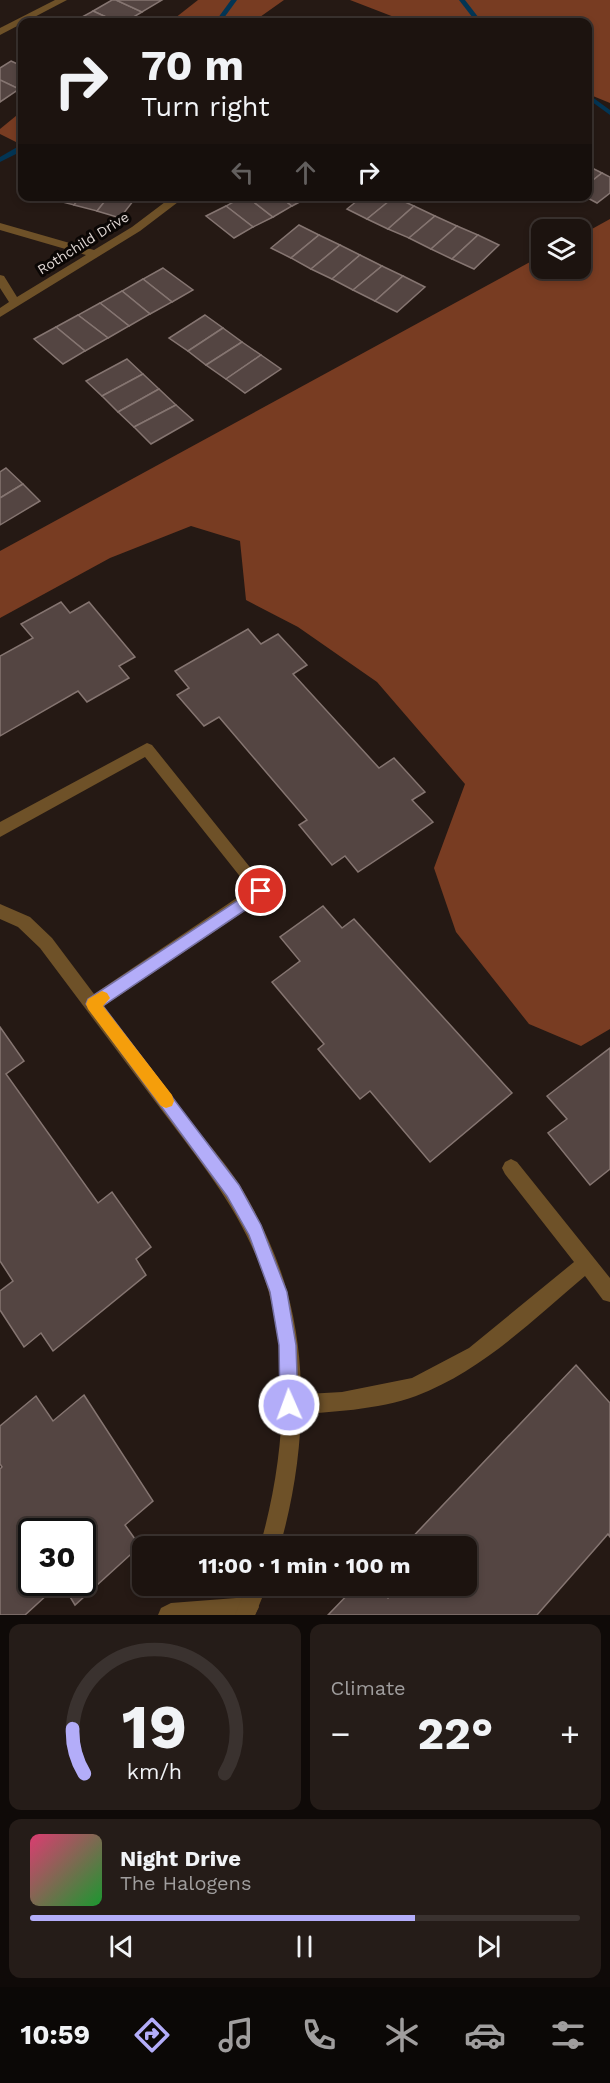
<!DOCTYPE html>
<meta charset="utf-8">
<style>
body{margin:0;font-family:"Work Sans",sans-serif;background:#251c18;color:#f1f3f6;height:100vh;display:flex;flex-direction:column;font-size:22px;white-space:nowrap}
*{box-sizing:border-box;margin:0}
p{font-size:20px;color:#a09e9e}
.icon{flex:none;width:33px;height:33px;fill:none;stroke:currentColor;stroke-width:2;stroke-linecap:round;stroke-linejoin:round}
.map{position:relative;height:1615px;overflow:hidden}
.panel{display:flex;flex-direction:column;gap:9px;padding:9px;background:#0f0a08;flex:1}
.panel>*{flex:none}
.hud{position:absolute;left:18px;top:18px;width:574px;height:183px;border-radius:12px;box-shadow:0 3px 9px #0003,0 0 0 2px #3a322f;background:#1c130f;color:#f1f3f6;overflow:hidden}
.controls{position:absolute;left:531px;top:219px;display:grid;gap:12px}
.controls a{display:grid;place-items:center;width:60px;height:60px;border-radius:12px;background:#1c130f;box-shadow:0 3px 9px #0003,0 0 0 2px #3a322f;font-size:30px}
.speed{position:absolute;left:18px;top:1518px;display:flex;gap:12px;font-size:30px;font-weight:700;text-align:center}
.speed>*{display:grid;place-content:center;width:78px;height:78px;border-radius:50%;background:#1c130f;box-shadow:0 3px 9px #0003,0 0 0 2px #3a322f;line-height:1}
.speed .limit{border:3px solid #111;border-radius:9px;background:#fff;color:#111}
.pin{position:absolute;display:grid;place-items:center;width:51px;height:51px;color:#fff;margin:-26px;border:3px solid #fff;border-radius:50%;box-shadow:0 2px 6px #0007}
.me{position:absolute;width:66px;margin:-33px;rotate:358deg;stroke-linejoin:round;filter:drop-shadow(0 0 4px #0008)}
.turn{display:flex;align-items:center;gap:21px;height:126px;padding:0 24px;font-size:27px}
.turn .icon{width:78px;height:78px;stroke-width:2.5}
.turn b{display:block;font-size:42px;line-height:51px}
.lanes{display:flex;align-items:center;height:57px;padding:0 24px;background:#0003;justify-content:center;gap:30px;direction:ltr}
.lanes .off{opacity:.35}
.big{font-size:45px;font-weight:700;line-height:1.1}
.panel .tile{flex:1;display:flex;flex-direction:column;justify-content:center;gap:9px;min-width:0;padding:0 21px;border-radius:12px;background:#251c18}
.panel .dial{align-items:center;gap:0}
.dial svg{height:156px;overflow:visible;fill:none;stroke:#3a322f;stroke-width:7;stroke-linecap:round;text-anchor:middle}
.dial text{fill:#f1f3f6;stroke:none}
.song{display:flex;align-items:center;gap:18px}
.cover{width:72px;height:72px;border-radius:9px;background:linear-gradient(135deg,hsl(340 70% 55%),hsl(130 70% 35%))}
.played{height:6px;border-radius:3px;background:linear-gradient(90deg,#b3adf9 70%,#3a322f 70%)}
.keys{display:flex;justify-content:space-around;direction:ltr}
.heat{display:flex;justify-content:space-between;align-items:center;font-size:33px;direction:ltr}
.panel .tiles{flex:1;display:grid;gap:9px;grid-template-columns:1fr 1fr}
.tile:last-child{grid-column:span 2}
.trip{position:absolute;left:132px;top:1536px;width:345px;height:60px;border-radius:12px;background:#1c130f;box-shadow:0 3px 9px #0003,0 0 0 2px #3a322f;font-weight:700;line-height:60px;text-align:center}
.dock{display:flex;height:96px;justify-content:space-around;align-items:center;background:#0b0806;color:#a09e9e}
.dock .icon{width:42px;height:42px}
.dock .active{color:#b3adf9}
.dock b{font-size:27px;color:#f1f3f6}
.map>svg:first-child{display:block}
.forest{fill:#783c22}
.lines{fill:none;stroke-linecap:round;stroke-linejoin:round}
.stream{fill:#033554;fill-rule:evenodd}
.building{fill:#544542;stroke:#857571;stroke-width:1.5}
.lane{fill:#6e5128;fill-rule:evenodd}
.street{fill:#6e5128;fill-rule:evenodd}
.route{fill:#b3adf9;stroke:#7470a2;stroke-width:1.5}
.slow{fill:#f59e0b}
.labels{text-anchor:middle;stroke-width:6;stroke-linejoin:round;paint-order:stroke}
.far-street-label{font-size:14px;fill:#e1d8d5;stroke:#0a0604}
</style>
<div class="map">
<svg width="610" height="1615" viewBox="0 0 610 1615">
<rect width="100%" height="100%" fill="#251914"/>
<!-- forest -->
<g class="forest">
<path d="M 198,0 L 284,0 L 253,22 L 170,22 Z"/>
<path d="M 350,0 L 610,0 L 610,103 L 588,94 L 588,22 L 407,22 Z"/>
<path d="M 22,111 L 22,145 L 0,134 L 0,129 Z"/>
<path d="M 610,219 L 610,1029 L 581,1046 L 529,1024 L 456,932 L 434,868 L 465,784 L 377,682 L 298,627 L 246,600 L 240,541 L 191,526 L 110,558 L 0,618 L 0,551 L 541,256 L 542,268 L 580,268 L 581,235 Z"/>
</g>
<g class="lines">
<!-- stream -->
<g class="stream">
<path d="M 231,0 L 237,0 L 221,22 L 215,22 Z"/>
<path d="M 459,0 L 465,0 L 482,22 L 476,22 Z"/>
<path d="M 588,94 L 610,110 L 610,115 L 588,99 Z"/>
<path d="M 19,146 L 22,146 L 22,151 L 0,162 L 0,157 Z"/>
</g>
</g>
<!-- building -->
<g class="building">
<path d="M 112,0 L 116,0 L 142,12 L 125,22 L 117,22 L 93,11 Z"/>
<path d="M 116,0 L 162,0 L 142,12 Z"/>
<path d="M 93,11 L 117,22 L 73,22 Z"/>
<path d="M 11,61 L 22,66 L 22,87 L 19,89 L 0,80 L 0,68 Z"/>
<path d="M 0,80 L 19,89 L 0,102 Z"/>
<path d="M 588,166 L 602,173 L 588,184 Z"/>
<path d="M 602,173 L 610,177 L 610,193 L 597,203 L 584,196 L 588,196 L 588,184 Z"/>
<path d="M 53,196 L 81,196 L 74,205 L 51,199 Z"/>
<path d="M 81,196 L 109,196 L 97,211 L 74,205 Z"/>
<path d="M 109,196 L 137,196 L 120,218 L 97,211 Z"/>
<path d="M 244,196 L 246,196 L 273,217 L 253,227 L 226,206 Z"/>
<path d="M 246,196 L 279,196 L 292,206 L 273,217 Z"/>
<path d="M 279,196 L 311,196 L 292,206 Z"/>
<path d="M 363,196 L 394,196 L 394,197 L 367,219 L 347,209 Z"/>
<path d="M 394,197 L 414,206 L 388,229 L 367,219 Z"/>
<path d="M 226,206 L 253,227 L 234,238 L 206,216 Z"/>
<path d="M 414,206 L 435,216 L 409,238 L 388,229 Z"/>
<path d="M 435,216 L 457,226 L 431,249 L 409,238 Z"/>
<path d="M 299,225 L 319,235 L 291,258 L 271,248 Z"/>
<path d="M 457,226 L 478,235 L 452,259 L 431,249 Z"/>
<path d="M 319,235 L 340,245 L 311,269 L 291,258 Z"/>
<path d="M 478,235 L 499,245 L 474,269 L 452,259 Z"/>
<path d="M 340,245 L 360,255 L 332,279 L 311,269 Z"/>
<path d="M 360,255 L 382,266 L 353,290 L 332,279 Z"/>
<path d="M 382,266 L 403,276 L 375,301 L 353,290 Z"/>
<path d="M 163,268 L 193,290 L 172,302 L 143,279 Z"/>
<path d="M 403,276 L 425,287 L 397,312 L 375,301 Z"/>
<path d="M 143,279 L 172,302 L 150,314 L 122,291 Z"/>
<path d="M 122,291 L 150,314 L 129,326 L 100,303 Z"/>
<path d="M 100,303 L 129,326 L 108,338 L 78,315 Z"/>
<path d="M 78,315 L 108,338 L 85,351 L 56,327 Z"/>
<path d="M 205,315 L 223,328 L 188,351 L 169,338 Z"/>
<path d="M 56,327 L 85,351 L 63,364 L 34,339 Z"/>
<path d="M 223,328 L 242,342 L 206,365 L 188,351 Z"/>
<path d="M 242,342 L 261,355 L 226,379 L 206,365 Z"/>
<path d="M 261,355 L 281,369 L 245,393 L 226,379 Z"/>
<path d="M 127,359 L 143,374 L 102,396 L 86,381 Z"/>
<path d="M 143,374 L 159,389 L 118,412 L 102,396 Z"/>
<path d="M 159,389 L 176,405 L 134,427 L 118,412 Z"/>
<path d="M 176,405 L 193,420 L 151,444 L 134,427 Z"/>
<path d="M 6,468 L 23,484 L 0,498 L 0,472 Z"/>
<path d="M 23,484 L 40,501 L 0,525 L 0,498 Z"/>
<path d="M 61,602 L 70,613 L 89,602 L 135,657 L 119,666 L 129,678 L 87,702 L 78,691 L 0,736 L 0,656 L 33,638 L 21,624 Z"/>
<path d="M 248,629 L 261,644 L 278,634 L 307,665 L 293,674 L 379,768 L 394,758 L 425,792 L 412,800 L 433,822 L 358,872 L 345,856 L 332,865 L 299,825 L 307,820 L 219,717 L 204,726 L 177,695 L 189,688 L 175,671 Z"/>
<path d="M 323,906 L 342,928 L 354,919 L 512,1093 L 430,1162 L 370,1091 L 360,1099 L 318,1049 L 324,1044 L 272,982 L 300,961 L 280,937 Z"/>
<path d="M 0,1027 L 24,1061 L 6,1074 L 98,1203 L 112,1192 L 151,1247 L 136,1259 L 146,1275 L 53,1351 L 41,1333 L 24,1347 L 0,1310 L 0,1291 L 13,1281 L 0,1261 Z"/>
<path d="M 610,1048 L 610,1169 L 590,1185 L 548,1133 L 567,1119 L 547,1096 Z"/>
<path d="M 576,1365 L 610,1403 L 610,1537 L 608,1534 L 537,1615 L 328,1615 L 356,1586 L 378,1586 L 388,1598 L 399,1586 L 466,1586 L 466,1546 L 404,1546 Z"/>
<path d="M 84,1395 L 153,1501 L 125,1525 L 140,1546 L 75,1605 L 61,1582 L 82,1582 L 82,1532 L 32,1532 L 32,1582 L 61,1582 L 25,1615 L 0,1615 L 0,1469 L 2,1467 L 0,1464 L 0,1426 L 36,1396 L 53,1421 Z"/>
</g>
<g class="lines">
<!-- lane -->
<g class="lane">
<path d="M 511,1159 L 517,1162 L 610,1278 L 610,1302 L 603,1300 L 585,1276 C 533,1320 482,1371 416,1396 C 378,1410 330,1412 289,1415 L 282,1412 L 279,1405 L 282,1398 L 289,1395 L 342,1392 L 412,1378 L 469,1348 L 574,1262 L 505,1174 L 502,1168 L 505,1162 Z"/>
<path d="M 249,1597 L 256,1600 L 259,1607 L 255,1615 L 158,1615 L 161,1608 L 171,1603 Z"/>
</g>
<!-- street -->
<g class="street">
<path d="M 55,0 L 67,0 L 0,35 L 0,28 Z"/>
<path d="M 173,196 L 186,196 L 140,231 L 0,317 L 0,308 L 9,302 L 0,288 L 0,275 L 4,276 L 17,297 L 86,255 L 0,230 L 0,223 L 94,250 L 132,227 Z"/>
<path d="M 147,743 L 152,745 L 269,891 L 267,896 L 104,1006 C 134,1046 164,1086 194,1126 C 210,1146 228,1166 241,1187 C 260,1219 277,1255 287,1291 C 310,1372 303,1466 280,1546 L 260,1546 C 284,1462 293,1361 264,1277 C 243,1214 202,1164 163,1112 C 122,1057 81,1003 40,948 L 18,927 L 0,919 L 0,904 L 30,917 L 52,938 L 94,994 L 250,889 L 145,757 L 0,837 L 0,822 Z"/>
<path d="M 247,1586 L 267,1586 L 255,1615 L 235,1615 Z"/>
</g>
</g>
<!-- route -->
<path class="route" d="M 261,885 L 266,887 L 268,891 L 266,896 L 103,1006 L 239,1185 L 261,1225 L 287,1292 L 296,1345 L 298,1405 L 295,1411 L 289,1414 L 283,1411 L 280,1405 L 279,1345 L 270,1292 L 249,1235 L 227,1196 L 86,1004 L 88,999 Z"/>
<!-- slow -->
<path class="slow" d="M 102,991 L 107,993 L 110,998 L 103,1006 L 172,1095 L 174,1101 L 172,1106 L 166,1108 L 161,1106 L 88,1009 L 86,1004 L 88,999 Z"/>
<g class="labels">
<!-- far-street labels -->
<g class="far-street-label">
<text transform="translate(83 243) rotate(-32)" y="5">Rothchild Drive</text>
</g>
</g>
</svg>
<div class="controls">
<a><svg class="icon" aria-label="layers" viewBox="0 0 24 24"><path d="M12 4l9 5-9 5-9-5zM3 14l9 5 9-5"/></svg></a>
</div>
<div class="speed"><div class="limit">30</div></div>
<div class="pin" style="left:261px;top:891px;background:#d93025"><svg class="icon" aria-label="arrive" viewBox="0 0 24 24"><path d="M6 21V4h12l-3 4 3 4H6"/></svg></div>
<svg class="me" style="left:289px;top:1405px" viewBox="-20 -20 40 40"><circle r="17" fill="#b3adf9" stroke="#fff" stroke-width="3"/><path d="M0-11L8 9 0 5-8 9z" fill="#fff"/></svg>
<div class="trip">11:00 · 1 min · 100 m</div>
<div class="hud">
<div class="turn"><svg class="icon" aria-label="right" viewBox="0 0 24 24"><path d="M7 20v-9h11M14 6l5 5-5 5"/></svg><div><b>70 m</b>Turn right</div></div>
<div class="lanes"><svg class="icon off" aria-label="left" viewBox="0 0 24 24"><path d="M17 20v-9H6M10 6l-5 5 5 5"/></svg><svg class="icon off" aria-label="ahead" viewBox="0 0 24 24"><path d="M12 20V5M6 11l6-6 6 6"/></svg><svg class="icon" aria-label="right" viewBox="0 0 24 24"><path d="M7 20v-9h11M14 6l5 5-5 5"/></svg></div>
</div>
</div>
<section class="panel">
<div class="tiles">
<div class="tile dial"><svg viewBox="0 0 100 80">
<path d="M14 69A42 42 0 1 1 86 69"/>
<path d="M14 69A42 42 0 0 1 8 46" stroke="#b3adf9"/>
<text x="50" y="56" font-size="32" font-weight="700">19</text>
<text x="50" y="72" font-size="11">km/h</text>
</svg></div>
<div class="tile"><p>Climate</p>
<div class="heat"><a>−</a><b class="big">22°</b><a>+</a></div>
</div>
<div class="tile">
<div class="song"><i class="cover"></i><div><b>Night Drive</b><p>The Halogens</p></div></div>
<div class="played"></div>
<div class="keys"><svg class="icon" aria-label="previous" viewBox="0 0 24 24"><path d="M18 5L8 12l10 7zM5 5v14"/></svg><svg class="icon" aria-label="pause" viewBox="0 0 24 24"><path d="M8 5v14M16 5v14"/></svg><svg class="icon" aria-label="next" viewBox="0 0 24 24"><path d="M6 5l10 7-10 7zM19 5v14"/></svg></div>
</div>
</div>
</section>
<nav class="dock">
<b>10:59</b>
<svg class="icon active" aria-label="directions" viewBox="0 0 24 24"><path d="M12 3l9 9-9 9-9-9zM9 14v-3h6M13 9l2 2-2 2"/></svg>
<svg class="icon" aria-label="music" viewBox="0 0 24 24"><path d="M9 18V5l10-2v13"/><circle cx="6" cy="18" r="3"/><circle cx="16" cy="16" r="3"/></svg>
<svg class="icon" aria-label="phone" viewBox="0 0 24 24"><path d="M5 4h4l2 5-3 2q2 4 5 5l2-3 5 2v4C11 20 4 13 5 4z"/></svg>
<svg class="icon" aria-label="climate" viewBox="0 0 24 24"><path d="M12 3v18M4 7l16 10M4 17L20 7"/></svg>
<svg class="icon" aria-label="car" viewBox="0 0 24 24"><path d="M5 17H2v-5l4-1 3-4h7l3 4 3 1v5h-3M9 17h6M6 11h13"/><circle cx="7" cy="17" r="2"/><circle cx="17" cy="17" r="2"/></svg>
<svg class="icon" aria-label="filters" viewBox="0 0 24 24"><path d="M4 7h16M4 17h16"/><circle cx="9" cy="7" r="2"/><circle cx="15" cy="17" r="2"/></svg>
</nav>
